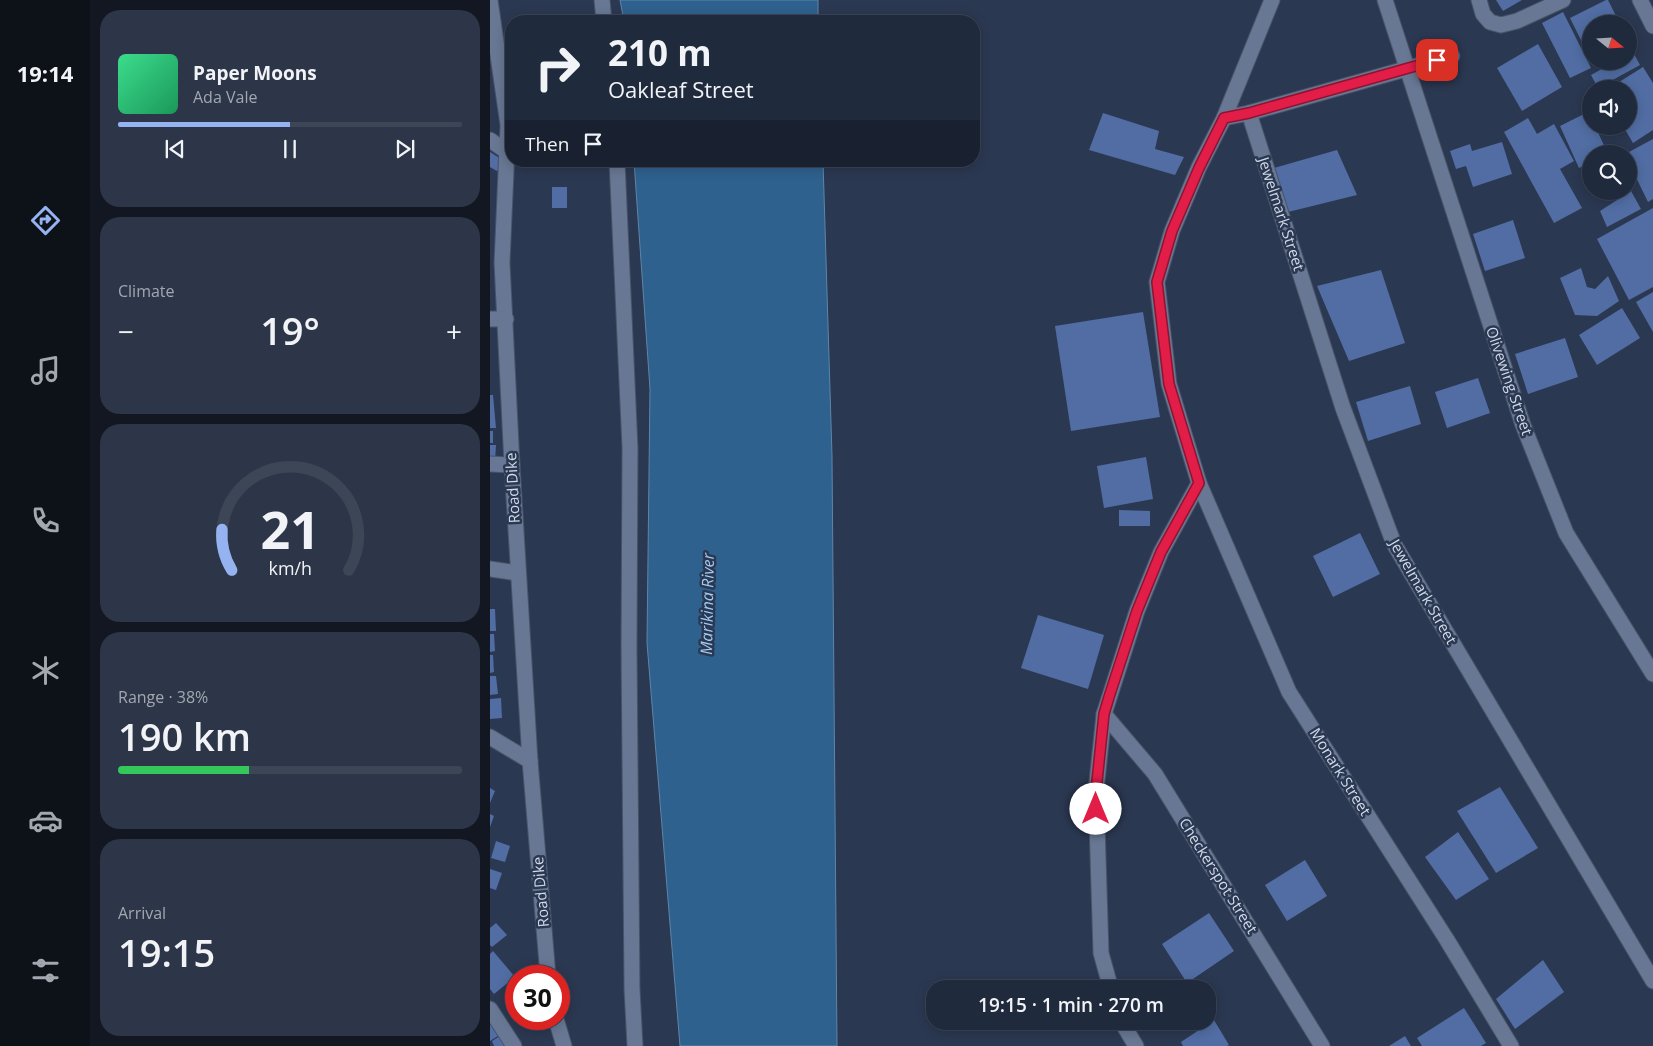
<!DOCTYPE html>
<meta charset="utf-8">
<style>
body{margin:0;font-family:"Open Sans",sans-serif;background:#2d3648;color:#f1f3f6;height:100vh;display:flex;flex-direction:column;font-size:19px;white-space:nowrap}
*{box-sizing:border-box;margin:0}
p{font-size:16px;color:#a2a7b0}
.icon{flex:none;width:28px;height:28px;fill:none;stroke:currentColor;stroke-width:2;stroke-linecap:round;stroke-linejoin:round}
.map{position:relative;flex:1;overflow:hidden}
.details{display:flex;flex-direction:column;gap:10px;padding:10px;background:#121722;width:400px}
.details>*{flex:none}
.top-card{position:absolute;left:15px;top:15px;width:475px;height:152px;border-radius:20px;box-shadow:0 2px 12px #0003,0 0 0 1px #3d4657;background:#202a3d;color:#f1f3f6;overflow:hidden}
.needle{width:32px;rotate:108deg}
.tools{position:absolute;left:1092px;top:15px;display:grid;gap:10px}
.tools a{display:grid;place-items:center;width:55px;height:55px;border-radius:50%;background:#202a3d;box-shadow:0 2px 12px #0003,0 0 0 1px #3d4657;font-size:25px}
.speed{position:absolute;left:15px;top:965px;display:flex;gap:10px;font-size:25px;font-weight:700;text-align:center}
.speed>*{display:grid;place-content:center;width:65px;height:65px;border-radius:50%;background:#202a3d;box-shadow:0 2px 12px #0003,0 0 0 1px #3d4657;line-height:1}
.speed .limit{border:8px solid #d22;background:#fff;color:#111}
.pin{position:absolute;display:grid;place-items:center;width:42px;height:42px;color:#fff;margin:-21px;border-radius:10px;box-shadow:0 2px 8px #0006}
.me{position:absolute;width:55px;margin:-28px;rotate:0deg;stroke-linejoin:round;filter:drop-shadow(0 0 4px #0008)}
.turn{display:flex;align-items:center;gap:18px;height:105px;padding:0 20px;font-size:22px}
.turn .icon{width:65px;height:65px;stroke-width:2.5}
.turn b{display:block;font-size:35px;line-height:42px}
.then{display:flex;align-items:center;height:48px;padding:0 20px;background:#0003;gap:10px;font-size:19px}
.big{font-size:38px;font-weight:600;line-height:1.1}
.details .tile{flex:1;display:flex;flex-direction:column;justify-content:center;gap:8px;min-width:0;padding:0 18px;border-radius:20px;background:#2d3648}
.details .dial{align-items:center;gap:0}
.dial svg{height:130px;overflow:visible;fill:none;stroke:#3d4657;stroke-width:7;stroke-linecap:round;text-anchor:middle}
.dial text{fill:#f1f3f6;stroke:none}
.song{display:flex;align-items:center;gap:15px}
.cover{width:60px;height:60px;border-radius:8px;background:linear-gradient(135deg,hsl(150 70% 55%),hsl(150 70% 35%))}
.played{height:5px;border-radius:2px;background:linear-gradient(90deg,#95b2f1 50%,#3d4657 50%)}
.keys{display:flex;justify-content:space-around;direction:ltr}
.heat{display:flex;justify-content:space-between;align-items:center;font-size:28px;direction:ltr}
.charge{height:8px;border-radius:4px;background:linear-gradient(90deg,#34c759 38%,#3d4657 0)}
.trip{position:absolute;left:436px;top:980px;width:290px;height:50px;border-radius:20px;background:#202a3d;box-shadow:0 2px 12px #0003,0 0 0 1px #3d4657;font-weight:600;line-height:50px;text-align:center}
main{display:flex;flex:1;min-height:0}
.menu{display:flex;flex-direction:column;width:90px;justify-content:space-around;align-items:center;background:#0d1118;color:#a2a7b0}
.menu .icon{width:35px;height:35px}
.menu .active{color:#95b2f1}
.menu b{font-size:22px;color:#f1f3f6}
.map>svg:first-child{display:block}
.water{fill:#2f618e;stroke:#5f85a9}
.building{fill:#516da3}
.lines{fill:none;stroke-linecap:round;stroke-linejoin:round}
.minor-casing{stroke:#485368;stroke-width:17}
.minor{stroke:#687793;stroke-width:15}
.route-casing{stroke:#92132f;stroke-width:12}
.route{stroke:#e11d48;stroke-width:9}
.labels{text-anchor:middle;stroke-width:5;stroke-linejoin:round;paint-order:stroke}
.street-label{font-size:15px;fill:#d0d9e9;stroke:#2b3851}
.water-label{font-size:16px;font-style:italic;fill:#a3ccf5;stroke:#2b3851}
</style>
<main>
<nav class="menu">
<b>19:14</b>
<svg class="icon active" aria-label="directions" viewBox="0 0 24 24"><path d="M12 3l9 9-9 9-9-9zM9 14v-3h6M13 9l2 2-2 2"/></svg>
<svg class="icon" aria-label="music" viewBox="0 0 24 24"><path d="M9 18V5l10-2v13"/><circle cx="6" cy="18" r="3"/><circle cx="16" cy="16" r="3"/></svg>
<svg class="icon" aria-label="phone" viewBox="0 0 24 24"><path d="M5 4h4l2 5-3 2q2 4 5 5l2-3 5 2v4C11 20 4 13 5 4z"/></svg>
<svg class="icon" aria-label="climate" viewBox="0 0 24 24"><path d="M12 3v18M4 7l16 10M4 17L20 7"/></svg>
<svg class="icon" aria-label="car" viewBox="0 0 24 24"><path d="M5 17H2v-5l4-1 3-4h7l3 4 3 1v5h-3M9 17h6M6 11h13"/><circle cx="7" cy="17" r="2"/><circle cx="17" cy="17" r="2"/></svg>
<svg class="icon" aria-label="filters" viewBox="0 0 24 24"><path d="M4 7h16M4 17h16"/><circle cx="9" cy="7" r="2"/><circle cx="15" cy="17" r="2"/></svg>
</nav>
<section class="details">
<div class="tile">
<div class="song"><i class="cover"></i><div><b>Paper Moons</b><p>Ada Vale</p></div></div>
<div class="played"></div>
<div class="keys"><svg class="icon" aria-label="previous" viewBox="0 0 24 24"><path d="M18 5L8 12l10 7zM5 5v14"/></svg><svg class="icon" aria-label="pause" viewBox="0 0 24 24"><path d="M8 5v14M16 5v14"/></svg><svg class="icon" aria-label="next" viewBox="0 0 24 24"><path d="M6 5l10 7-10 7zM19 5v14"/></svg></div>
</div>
<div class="tile"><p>Climate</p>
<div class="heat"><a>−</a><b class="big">19°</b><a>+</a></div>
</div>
<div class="tile dial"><svg viewBox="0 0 100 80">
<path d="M14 69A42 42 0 1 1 86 69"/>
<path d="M14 69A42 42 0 0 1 8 44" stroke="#95b2f1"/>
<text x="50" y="56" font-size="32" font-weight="700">21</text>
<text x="50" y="72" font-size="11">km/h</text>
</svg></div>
<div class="tile"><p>Range · 38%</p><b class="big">190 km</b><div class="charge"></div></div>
<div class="tile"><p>Arrival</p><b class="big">19:15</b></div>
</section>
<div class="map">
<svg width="1163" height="1046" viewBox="0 0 1163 1046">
<rect width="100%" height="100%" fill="#2b3851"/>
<!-- water -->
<g class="water">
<path d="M 130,0 L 328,0 L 328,21 L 134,21 Z"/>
<path d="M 144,161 L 333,161 L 342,456 L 347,1046 L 190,1046 L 157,643 L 160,389 Z"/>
</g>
<!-- building -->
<g class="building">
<path d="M 1006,0 L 1032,0 L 1013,11 Z"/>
<path d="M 1116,0 L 1118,0 L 1130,24 L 1101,24 L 1101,60 L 1080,18 Z"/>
<path d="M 1073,12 L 1101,68 L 1080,78 L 1052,23 Z"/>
<path d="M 1048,44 L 1072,87 L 1032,111 L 1007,68 Z"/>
<path d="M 1143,52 L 1150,65 L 1108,88 L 1101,75 L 1126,61 L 1139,61 L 1139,54 Z"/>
<path d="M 1153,67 L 1163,83 L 1163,130 L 1143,143 L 1133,126 L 1139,126 L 1139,89 L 1118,89 Z"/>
<path d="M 1098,112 L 1101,118 L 1101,126 L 1105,126 L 1118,154 L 1101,154 L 1101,162 L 1089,168 L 1070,126 Z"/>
<path d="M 613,113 L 669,131 L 665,149 L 694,157 L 685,175 L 599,150 Z"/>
<path d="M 1038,118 L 1047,134 L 1064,124 L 1084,161 L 1070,169 L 1092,208 L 1064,223 L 1014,132 Z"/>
<path d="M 1163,139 L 1163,199 L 1158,202 L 1139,163 L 1139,152 Z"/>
<path d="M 1012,142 L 1022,174 L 983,187 L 976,166 L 966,169 L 960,151 L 980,144 L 982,151 Z"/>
<path d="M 847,150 L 867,195 L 798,212 L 784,168 Z"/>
<path d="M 0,152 L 14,161 L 7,171 L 0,167 Z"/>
<path d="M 1101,169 L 1101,182 L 1096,171 Z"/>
<rect x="62" y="187" width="15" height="21"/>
<path d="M 1106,191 L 1125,191 L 1109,199 Z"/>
<path d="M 1141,191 L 1151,209 L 1117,227 L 1110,211 Z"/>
<path d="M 1163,208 L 1163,287 L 1139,300 L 1107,239 Z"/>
<path d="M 1023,220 L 1035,258 L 995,271 L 983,234 Z"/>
<path d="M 1091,268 L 1097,287 L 1105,289 L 1118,276 L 1129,301 L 1107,316 L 1085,315 L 1070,278 Z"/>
<path d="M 891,270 L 915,343 L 859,361 L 827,286 Z"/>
<path d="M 1163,292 L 1163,332 L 1146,302 Z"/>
<path d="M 1132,308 L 1150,338 L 1107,365 L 1089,335 Z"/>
<path d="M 653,312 L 670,417 L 581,431 L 565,326 Z"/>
<path d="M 1075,338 L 1088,377 L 1038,394 L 1025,354 Z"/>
<path d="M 988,378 L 1000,413 L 957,428 L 945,392 Z"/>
<path d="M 920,386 L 931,424 L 878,441 L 866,402 Z"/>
<path d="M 0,395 L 3,395 L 6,428 L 0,428 Z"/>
<rect x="0" y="431" width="3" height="12"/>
<path d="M 0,445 L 6,445 L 5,461 L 0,461 Z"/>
<path d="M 656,457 L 663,499 L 614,508 L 607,466 Z"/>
<path d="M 629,510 L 660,511 L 660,526 L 629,526 Z"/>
<path d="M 870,533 L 890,574 L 843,597 L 823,556 Z"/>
<path d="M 0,609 L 5,609 L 6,631 L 0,631 Z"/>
<path d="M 548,615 L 614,635 L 598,689 L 531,668 Z"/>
<path d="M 0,634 L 4,634 L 5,651 L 0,652 Z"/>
<path d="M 0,655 L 3,655 L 4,672 L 0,673 Z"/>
<path d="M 0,676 L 6,676 L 8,694 L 0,695 Z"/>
<path d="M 11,698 L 12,718 L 0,719 L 0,699 Z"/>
<path d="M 1010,787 L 1048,848 L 1006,873 L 967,811 Z"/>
<path d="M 0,788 L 5,791 L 0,803 Z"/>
<path d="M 0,814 L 4,816 L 0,827 Z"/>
<path d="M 968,832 L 999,879 L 966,900 L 935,857 Z"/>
<path d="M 6,841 L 20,846 L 15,862 L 1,858 Z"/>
<path d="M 815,860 L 837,896 L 797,921 L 775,885 Z"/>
<path d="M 0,869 L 12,873 L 6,890 L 0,888 Z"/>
<path d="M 719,913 L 744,951 L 697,983 L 672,944 Z"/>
<path d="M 6,923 L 17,935 L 2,947 L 0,945 L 0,928 Z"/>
<path d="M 3,951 L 25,977 L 4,994 L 0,989 L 0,954 Z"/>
<path d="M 1053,960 L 1074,992 L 1025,1029 L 1006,999 Z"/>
<path d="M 974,1008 L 996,1043 L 991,1046 L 932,1046 L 927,1038 Z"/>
<path d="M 724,1020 L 739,1045 L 737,1046 L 693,1046 L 691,1042 Z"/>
<path d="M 0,1024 L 8,1036 L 0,1041 Z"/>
<path d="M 10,1036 L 16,1046 L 4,1046 L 2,1041 Z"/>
<path d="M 915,1036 L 921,1046 L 899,1046 Z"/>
</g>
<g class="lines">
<!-- minor casing -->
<g class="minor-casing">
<g id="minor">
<path d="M 0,0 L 18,125 L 12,263 L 22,465 L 40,761 L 58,976"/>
<path d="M 112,0 L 114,21"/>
<path d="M 782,0 L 734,118 L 709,167 L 682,231 L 667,282 L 679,384 L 709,483 L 799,692 L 957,940 L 1021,1046"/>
<path d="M 895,0 L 1033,425 L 1076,533 L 1163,674"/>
<path d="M 989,0 L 993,14 L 1000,22 L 1011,25 L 1027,21 L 1073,0"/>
<path d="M 1150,0 L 1163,26"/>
<path d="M 759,113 L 853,408 L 904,544 L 1163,981"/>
<path d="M 734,118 L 759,113 L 962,56"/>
<path d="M 0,140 L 16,151"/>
<path d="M 127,161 L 140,448 L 139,648 L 142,989 L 145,1046"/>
<path d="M 0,319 L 16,319"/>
<path d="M 0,464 L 22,465"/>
<path d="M 0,569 L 28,573"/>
<path d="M 614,714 L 665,774 L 832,1046"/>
<path d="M 0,737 L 40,761"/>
<path d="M 621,989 L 611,953 L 606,791 L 614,714 L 647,611 L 671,552 L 709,483"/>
<path d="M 0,1009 L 24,1046"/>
<path d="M 66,1019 L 74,1046"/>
<path d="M 631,1021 L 646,1046"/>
</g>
</g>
<!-- minor -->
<use href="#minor" class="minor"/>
</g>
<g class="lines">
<!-- route casing -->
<g class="route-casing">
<path id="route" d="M 606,809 L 606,791 L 614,714 L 619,697 L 647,611 L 671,552 L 709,483 L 679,384 L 667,282 L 682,231 L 709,168 L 734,118 L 759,113 L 947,60"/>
</g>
<!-- route -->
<use href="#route" class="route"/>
</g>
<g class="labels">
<!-- street labels -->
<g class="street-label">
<text transform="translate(791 214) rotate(72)" y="5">Jewelmark Street</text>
<text transform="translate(1019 381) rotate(71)" y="5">Olivewing Street</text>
<text transform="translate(23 488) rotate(-93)" y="5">Road Dike</text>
<text transform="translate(933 592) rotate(60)" y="5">Jewelmark Street</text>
<text transform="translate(850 772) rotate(58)" y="5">Monark Street</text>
<text transform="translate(728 876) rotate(58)" y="5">Checkerspot Street</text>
<text transform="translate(51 892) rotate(-95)" y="5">Road Dike</text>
</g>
<!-- water labels -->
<g class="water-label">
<text transform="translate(217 604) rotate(-89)" y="6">Marikina River</text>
</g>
</g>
</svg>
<div class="tools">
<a><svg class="needle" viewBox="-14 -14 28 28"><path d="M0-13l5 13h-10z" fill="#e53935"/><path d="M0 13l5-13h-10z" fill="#a2a7b0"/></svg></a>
<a><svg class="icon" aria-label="sound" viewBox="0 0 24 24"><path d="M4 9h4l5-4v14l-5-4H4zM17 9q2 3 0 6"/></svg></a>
<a><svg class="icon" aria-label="search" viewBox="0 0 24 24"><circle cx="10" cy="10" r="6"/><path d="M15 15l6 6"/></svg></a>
</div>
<div class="speed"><div class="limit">30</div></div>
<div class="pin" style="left:947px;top:60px;background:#d93025"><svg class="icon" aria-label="arrive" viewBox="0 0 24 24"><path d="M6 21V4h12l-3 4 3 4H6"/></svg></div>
<svg class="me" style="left:606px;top:809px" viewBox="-20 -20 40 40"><circle r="19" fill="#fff"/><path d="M0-13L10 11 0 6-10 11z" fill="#e11d48"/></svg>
<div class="trip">19:15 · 1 min · 270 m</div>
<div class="top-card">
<div class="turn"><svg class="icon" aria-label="right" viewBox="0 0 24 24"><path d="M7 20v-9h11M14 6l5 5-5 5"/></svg><div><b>210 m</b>Oakleaf Street</div></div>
<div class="then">Then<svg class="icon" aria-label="arrive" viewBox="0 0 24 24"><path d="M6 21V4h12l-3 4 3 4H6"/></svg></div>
</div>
</div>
</main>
